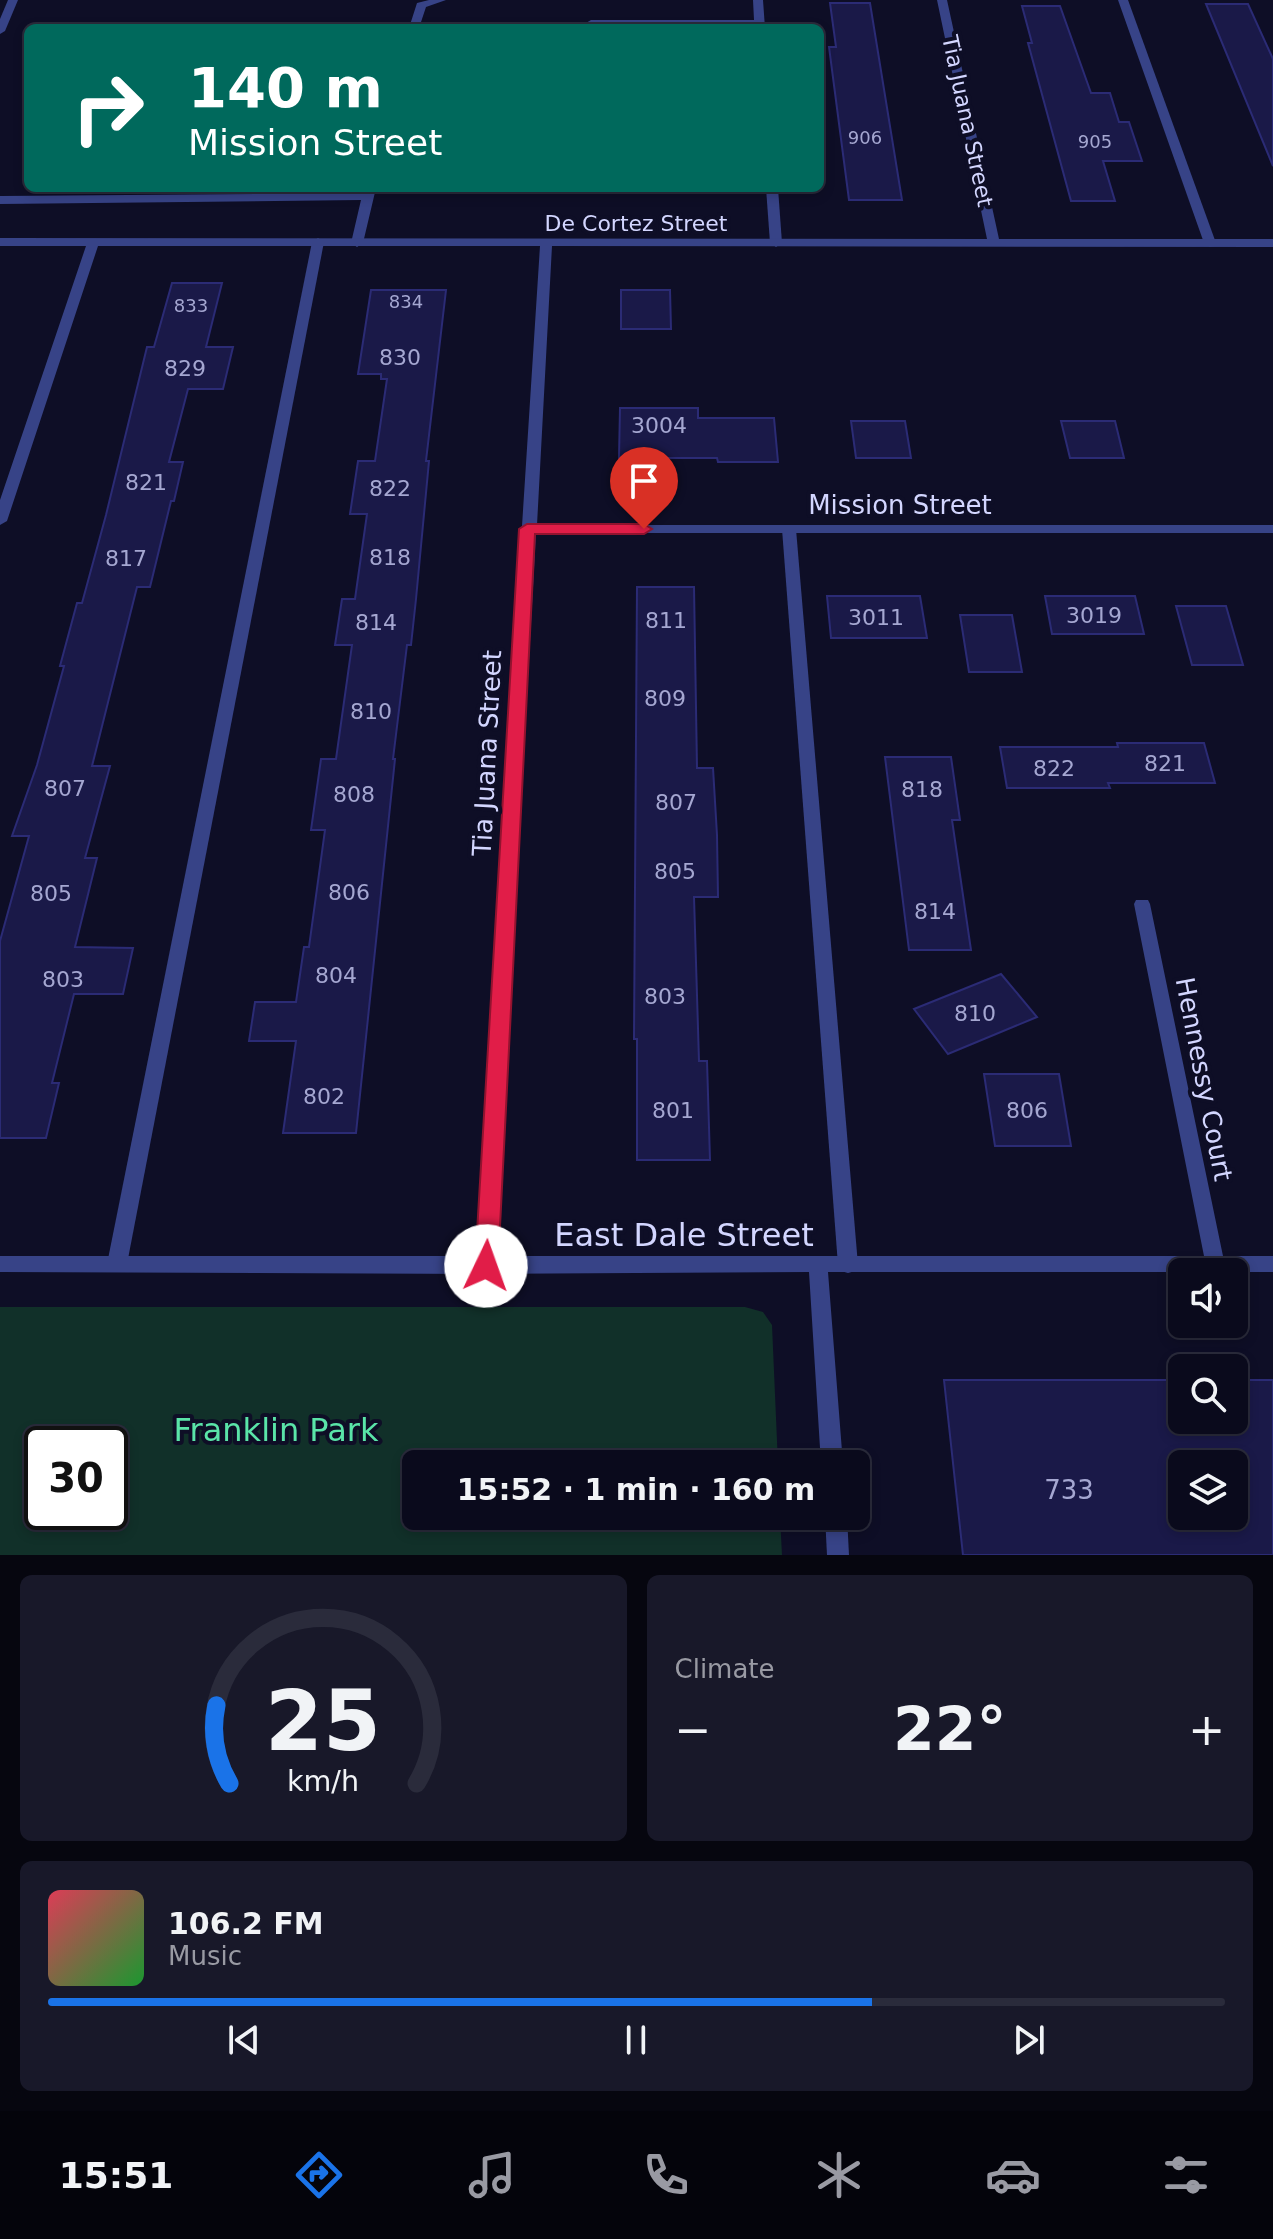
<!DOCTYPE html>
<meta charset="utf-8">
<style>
body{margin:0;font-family:"DejaVu Sans",sans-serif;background:#181829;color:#f1f3f6;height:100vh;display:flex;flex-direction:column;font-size:30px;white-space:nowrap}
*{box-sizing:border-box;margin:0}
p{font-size:26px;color:#999aa3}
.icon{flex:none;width:44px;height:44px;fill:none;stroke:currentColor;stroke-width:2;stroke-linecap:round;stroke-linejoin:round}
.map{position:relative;height:1555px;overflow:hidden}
.drawer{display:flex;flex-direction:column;gap:20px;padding:20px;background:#06060f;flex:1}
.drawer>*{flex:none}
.banner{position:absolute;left:24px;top:24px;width:800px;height:168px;border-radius:12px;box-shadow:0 4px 12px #0003,0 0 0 2px #2a2b3b;background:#00695c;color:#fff;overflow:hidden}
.controls{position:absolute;left:1168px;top:1258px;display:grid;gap:16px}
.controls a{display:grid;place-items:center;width:80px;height:80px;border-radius:12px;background:#0a0a1c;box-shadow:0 4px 12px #0003,0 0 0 2px #2a2b3b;font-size:40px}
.speed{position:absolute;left:24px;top:1426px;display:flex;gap:16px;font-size:40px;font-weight:700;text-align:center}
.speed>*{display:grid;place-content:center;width:104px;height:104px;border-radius:50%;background:#0a0a1c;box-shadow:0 4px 12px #0003,0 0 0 2px #2a2b3b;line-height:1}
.speed .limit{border:4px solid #111;border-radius:12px;background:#fff;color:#111}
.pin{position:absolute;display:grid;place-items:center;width:68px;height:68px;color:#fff;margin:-82px -34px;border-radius:50% 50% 50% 0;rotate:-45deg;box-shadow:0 0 8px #0007}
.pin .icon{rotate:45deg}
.me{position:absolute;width:88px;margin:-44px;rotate:3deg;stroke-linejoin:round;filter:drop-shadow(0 0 6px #0008)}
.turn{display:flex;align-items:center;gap:28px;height:168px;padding:0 32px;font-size:36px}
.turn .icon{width:104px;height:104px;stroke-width:2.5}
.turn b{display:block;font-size:56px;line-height:68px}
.big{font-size:60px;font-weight:700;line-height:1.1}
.drawer .card{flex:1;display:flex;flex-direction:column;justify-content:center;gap:12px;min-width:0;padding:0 28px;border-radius:12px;background:#181829}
.drawer .dial{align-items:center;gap:0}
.dial svg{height:208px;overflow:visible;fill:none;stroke:#2a2b3b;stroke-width:7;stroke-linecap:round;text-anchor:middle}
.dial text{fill:#f1f3f6;stroke:none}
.song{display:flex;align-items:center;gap:24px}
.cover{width:96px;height:96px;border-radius:12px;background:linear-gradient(135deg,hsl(350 70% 55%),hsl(130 70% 35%))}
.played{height:8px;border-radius:4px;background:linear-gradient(90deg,#1a73e8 70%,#2a2b3b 70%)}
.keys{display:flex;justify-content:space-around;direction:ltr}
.heat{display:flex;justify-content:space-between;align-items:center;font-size:44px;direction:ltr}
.drawer .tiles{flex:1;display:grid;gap:20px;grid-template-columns:1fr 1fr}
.card:last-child{grid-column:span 2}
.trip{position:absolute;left:402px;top:1450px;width:468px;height:80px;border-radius:12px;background:#0a0a1c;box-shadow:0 4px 12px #0003,0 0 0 2px #2a2b3b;font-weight:700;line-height:80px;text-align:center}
.dock{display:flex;height:128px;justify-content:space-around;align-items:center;background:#04040b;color:#999aa3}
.dock .icon{width:56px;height:56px}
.dock .on{color:#1a73e8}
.dock b{font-size:36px;color:#f1f3f6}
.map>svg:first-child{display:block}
.green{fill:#113029;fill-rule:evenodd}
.building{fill:#1a1948;stroke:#2b2b75;stroke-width:2;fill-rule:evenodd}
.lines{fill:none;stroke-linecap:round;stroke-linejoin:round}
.service{fill:#374387;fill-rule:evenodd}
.minor{fill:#374387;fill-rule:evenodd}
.route{fill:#e11d48;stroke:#92132f;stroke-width:2}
.labels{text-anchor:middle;stroke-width:8;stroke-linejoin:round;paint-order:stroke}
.far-number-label{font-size:18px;fill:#a5a7d1}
.far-street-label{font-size:22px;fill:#d3d6ff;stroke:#0e0e26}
.number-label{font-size:22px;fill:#a5a7d1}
.street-label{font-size:26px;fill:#d3d6ff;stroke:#0e0e26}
.near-number-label{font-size:26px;fill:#a5a7d1}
.near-street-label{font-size:32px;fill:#d3d6ff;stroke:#0e0e26}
.near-park-label{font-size:32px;fill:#5ae4a8;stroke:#0e0e26}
</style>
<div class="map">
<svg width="1273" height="1555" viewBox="0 0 1273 1555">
<rect width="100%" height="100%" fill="#0e0e26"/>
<!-- green -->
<path class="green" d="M 0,1307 L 745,1307 L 763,1312 L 772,1325 L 778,1464 L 416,1464 L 416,1516 L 780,1516 L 782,1555 L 0,1555 ZM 42,1444 L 110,1444 L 110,1512 L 42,1512 Z"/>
<!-- building -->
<g class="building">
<path d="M 830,3 L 870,3 L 902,200 L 849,200 L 829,47 L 836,47 Z"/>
<path d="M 1206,4 L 1248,4 L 1273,59 L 1273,166 Z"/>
<path d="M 1022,6 L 1060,6 L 1091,93 L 1110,93 L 1119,122 L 1129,122 L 1142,161 L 1103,161 L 1115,201 L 1071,201 L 1028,43 L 1032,43 Z"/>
<path d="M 172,283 L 222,283 L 206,347 L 233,347 L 223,389 L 188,389 L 169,462 L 183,462 L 174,501 L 171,501 L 150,587 L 137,587 L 92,766 L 110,766 L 85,858 L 97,858 L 75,947 L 133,948 L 123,994 L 74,994 L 52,1083 L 59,1083 L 46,1138 L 0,1138 L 0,941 L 29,836 L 12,836 L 37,765 L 64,666 L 60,666 L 77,603 L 82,603 L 106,515 L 147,347 L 154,347 Z"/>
<path d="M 371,290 L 446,290 L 426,461 L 429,461 L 416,599 L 411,645 L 407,645 L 393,759 L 395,759 L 356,1133 L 283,1133 L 296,1041 L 249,1041 L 255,1002 L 296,1002 L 304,947 L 309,947 L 325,830 L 311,830 L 321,759 L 336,759 L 352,645 L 335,645 L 342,599 L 355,599 L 367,514 L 350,514 L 358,461 L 375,461 L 387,379 L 381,379 L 381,374 L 358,374 Z"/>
<path d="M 621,290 L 670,290 L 671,329 L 621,329 Z"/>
<path d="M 620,408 L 698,408 L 698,418 L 774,418 L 778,462 L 718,462 L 717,458 L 619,458 Z"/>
<path d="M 851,421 L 905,421 L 911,458 L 856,458 Z"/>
<path d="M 1061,421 L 1115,421 L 1124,458 L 1070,458 Z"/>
<path d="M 637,587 L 694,587 L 697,768 L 713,768 L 717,835 L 718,897 L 694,897 L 699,1061 L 707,1061 L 710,1160 L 637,1160 L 637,1039 L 634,1039 Z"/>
<path d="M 827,596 L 920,596 L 927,638 L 831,638 Z"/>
<path d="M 1045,596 L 1135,596 L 1144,634 L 1052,634 Z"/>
<path d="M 1176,606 L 1226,606 L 1243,665 L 1192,665 Z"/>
<path d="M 960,615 L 1012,615 L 1022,672 L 969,672 Z"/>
<path d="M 1117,743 L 1204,743 L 1215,783 L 1108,783 L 1110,788 L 1007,788 L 1000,747 L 1118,747 Z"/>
<path d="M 885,757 L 951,757 L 960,820 L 952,820 L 971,950 L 909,950 Z"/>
<path d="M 1001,974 L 1037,1017 L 948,1054 L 914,1009 Z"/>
<path d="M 984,1074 L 1059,1074 L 1071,1146 L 995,1146 Z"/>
<path d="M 944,1380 L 1182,1380 L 1182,1420 L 1234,1420 L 1234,1380 L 1273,1380 L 1273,1555 L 963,1555 ZM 1182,1464 L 1234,1464 L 1234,1516 L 1182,1516 Z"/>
</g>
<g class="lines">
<!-- service -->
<g class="service">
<path d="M 8,0 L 18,0 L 5,31 L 0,34 L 0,19 Z"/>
<path d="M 429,0 L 446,0 L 426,7 L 419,28 L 409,28 L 417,3 Z"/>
<path d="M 753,0 L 763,0 L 765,28 L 591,26 L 586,23 L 591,20 L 754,20 Z"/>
<path d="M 1118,0 L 1128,0 L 1216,243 L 1214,246 L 1210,247 L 1204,243 Z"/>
<path d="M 364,188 L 376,188 L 363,243 L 357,247 L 351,243 L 361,200 L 0,204 L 0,196 L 363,193 Z"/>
<path d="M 766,188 L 778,188 L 782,243 L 776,247 L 770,243 Z"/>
<path d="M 318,238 L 324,242 L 127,1264 L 124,1270 L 117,1272 L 110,1270 L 107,1264 L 312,242 Z"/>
<path d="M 789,525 L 796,529 L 858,1265 L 855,1271 L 848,1273 L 841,1271 L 838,1265 L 782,529 Z"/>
</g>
<!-- minor -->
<g class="minor">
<path d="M 937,0 L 947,0 L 999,239 L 1273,239 L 1273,247 L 552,246 L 537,525 L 1273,525 L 1273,533 L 536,533 L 496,1256 L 1204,1256 L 1134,904 L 1136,900 L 1148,900 L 1150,904 L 1223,1256 L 1273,1256 L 1273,1272 L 828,1272 L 843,1464 L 821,1464 L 809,1272 L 486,1274 L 0,1272 L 0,1256 L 477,1256 L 522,532 L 520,529 L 522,526 L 540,246 L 98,246 L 7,521 L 0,525 L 0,500 L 86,246 L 0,246 L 0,238 L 987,239 Z"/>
<path d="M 825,1516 L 847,1516 L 849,1555 L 827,1555 Z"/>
</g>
</g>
<!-- route -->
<path class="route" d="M 527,524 L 644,524 L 652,529 L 644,534 L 535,534 L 498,1266 L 494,1272 L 486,1275 L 479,1272 L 475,1266 L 519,529 Z"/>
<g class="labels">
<!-- far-number labels -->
<g class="far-number-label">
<text x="865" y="144">906</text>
<text x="1095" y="148">905</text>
<text x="406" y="308">834</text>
<text x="191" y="312">833</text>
</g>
<!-- far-street labels -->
<g class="far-street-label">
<text transform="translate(968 121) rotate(78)" y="8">Tia Juana Street</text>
<text x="636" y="231">De Cortez Street</text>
</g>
<!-- number labels -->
<g class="number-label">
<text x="400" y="365">830</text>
<text x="185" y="376">829</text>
<text x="659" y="433">3004</text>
<text x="146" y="490">821</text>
<text x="390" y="496">822</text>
<text x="390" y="565">818</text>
<text x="126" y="566">817</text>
<text x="1094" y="623">3019</text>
<text x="876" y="625">3011</text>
<text x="666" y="628">811</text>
<text x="376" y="630">814</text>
<text x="665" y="706">809</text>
<text x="371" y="719">810</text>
<text x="1165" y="771">821</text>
<text x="1054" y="776">822</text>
<text x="65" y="796">807</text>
<text x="922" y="797">818</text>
<text x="354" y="802">808</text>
<text x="676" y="810">807</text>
<text x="675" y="879">805</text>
<text x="349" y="900">806</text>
<text x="51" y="901">805</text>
<text x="935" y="919">814</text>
<text x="336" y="983">804</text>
<text x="63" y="987">803</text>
<text x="665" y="1004">803</text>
<text x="975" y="1021">810</text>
<text x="324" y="1104">802</text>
<text x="673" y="1118">801</text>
<text x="1027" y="1118">806</text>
</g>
<!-- street labels -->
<g class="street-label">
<text x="900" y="514">Mission Street</text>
<text transform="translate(487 753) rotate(-87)" y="9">Tia Juana Street</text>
<text transform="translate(1204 1079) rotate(79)" y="9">Hennessy Court</text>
</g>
<!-- near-number labels -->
<g class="near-number-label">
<text x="1069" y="1499">733</text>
</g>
<!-- near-street labels -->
<g class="near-street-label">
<text x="684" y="1246">East Dale Street</text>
</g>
<!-- near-park labels -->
<g class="near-park-label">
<text x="276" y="1441">Franklin Park</text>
</g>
</g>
</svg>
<div class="controls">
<a><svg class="icon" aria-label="sound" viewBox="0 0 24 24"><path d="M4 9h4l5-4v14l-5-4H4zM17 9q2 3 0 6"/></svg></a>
<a><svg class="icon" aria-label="search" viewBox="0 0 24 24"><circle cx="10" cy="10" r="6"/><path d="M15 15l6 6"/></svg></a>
<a><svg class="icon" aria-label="layers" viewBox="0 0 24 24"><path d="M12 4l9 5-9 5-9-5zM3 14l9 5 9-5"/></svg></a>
</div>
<div class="speed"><div class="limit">30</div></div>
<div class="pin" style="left:644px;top:529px;background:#d93025"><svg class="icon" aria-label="arrive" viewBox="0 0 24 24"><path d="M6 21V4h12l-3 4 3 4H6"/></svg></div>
<svg class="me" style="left:486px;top:1266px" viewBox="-20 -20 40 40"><circle r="19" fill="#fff"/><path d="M0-13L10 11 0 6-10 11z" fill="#e11d48"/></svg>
<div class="trip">15:52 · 1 min · 160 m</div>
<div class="banner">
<div class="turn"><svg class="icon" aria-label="right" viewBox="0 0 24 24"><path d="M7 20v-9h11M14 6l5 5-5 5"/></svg><div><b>140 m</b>Mission Street</div></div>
</div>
</div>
<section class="drawer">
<div class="tiles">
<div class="card dial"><svg viewBox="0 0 100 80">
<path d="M14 69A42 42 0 1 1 86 69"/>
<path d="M14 69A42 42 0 0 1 9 39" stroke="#1a73e8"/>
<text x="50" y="56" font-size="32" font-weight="700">25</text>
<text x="50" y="72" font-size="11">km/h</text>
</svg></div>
<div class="card"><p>Climate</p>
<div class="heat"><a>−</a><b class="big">22°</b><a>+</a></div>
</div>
<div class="card">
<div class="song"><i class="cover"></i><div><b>106.2 FM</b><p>Music</p></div></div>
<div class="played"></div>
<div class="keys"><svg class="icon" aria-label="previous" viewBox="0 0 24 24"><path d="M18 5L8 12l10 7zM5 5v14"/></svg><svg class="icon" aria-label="pause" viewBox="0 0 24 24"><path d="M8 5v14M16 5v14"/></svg><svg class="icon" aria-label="next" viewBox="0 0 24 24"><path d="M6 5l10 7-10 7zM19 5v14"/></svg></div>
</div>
</div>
</section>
<nav class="dock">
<b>15:51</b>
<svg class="icon on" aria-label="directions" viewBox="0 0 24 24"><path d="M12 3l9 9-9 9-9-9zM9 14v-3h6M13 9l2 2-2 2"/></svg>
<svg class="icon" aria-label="music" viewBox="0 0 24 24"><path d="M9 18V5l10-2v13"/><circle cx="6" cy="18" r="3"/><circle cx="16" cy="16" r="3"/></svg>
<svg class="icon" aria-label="phone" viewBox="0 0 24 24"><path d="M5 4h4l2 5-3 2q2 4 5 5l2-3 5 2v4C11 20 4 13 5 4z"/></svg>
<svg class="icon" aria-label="climate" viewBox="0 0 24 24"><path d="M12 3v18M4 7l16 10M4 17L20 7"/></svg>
<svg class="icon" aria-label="car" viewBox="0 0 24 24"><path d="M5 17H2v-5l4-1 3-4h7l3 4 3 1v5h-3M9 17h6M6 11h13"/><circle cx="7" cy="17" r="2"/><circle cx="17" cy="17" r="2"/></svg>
<svg class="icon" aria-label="filters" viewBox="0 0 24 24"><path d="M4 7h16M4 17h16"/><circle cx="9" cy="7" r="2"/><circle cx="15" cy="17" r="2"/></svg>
</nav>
